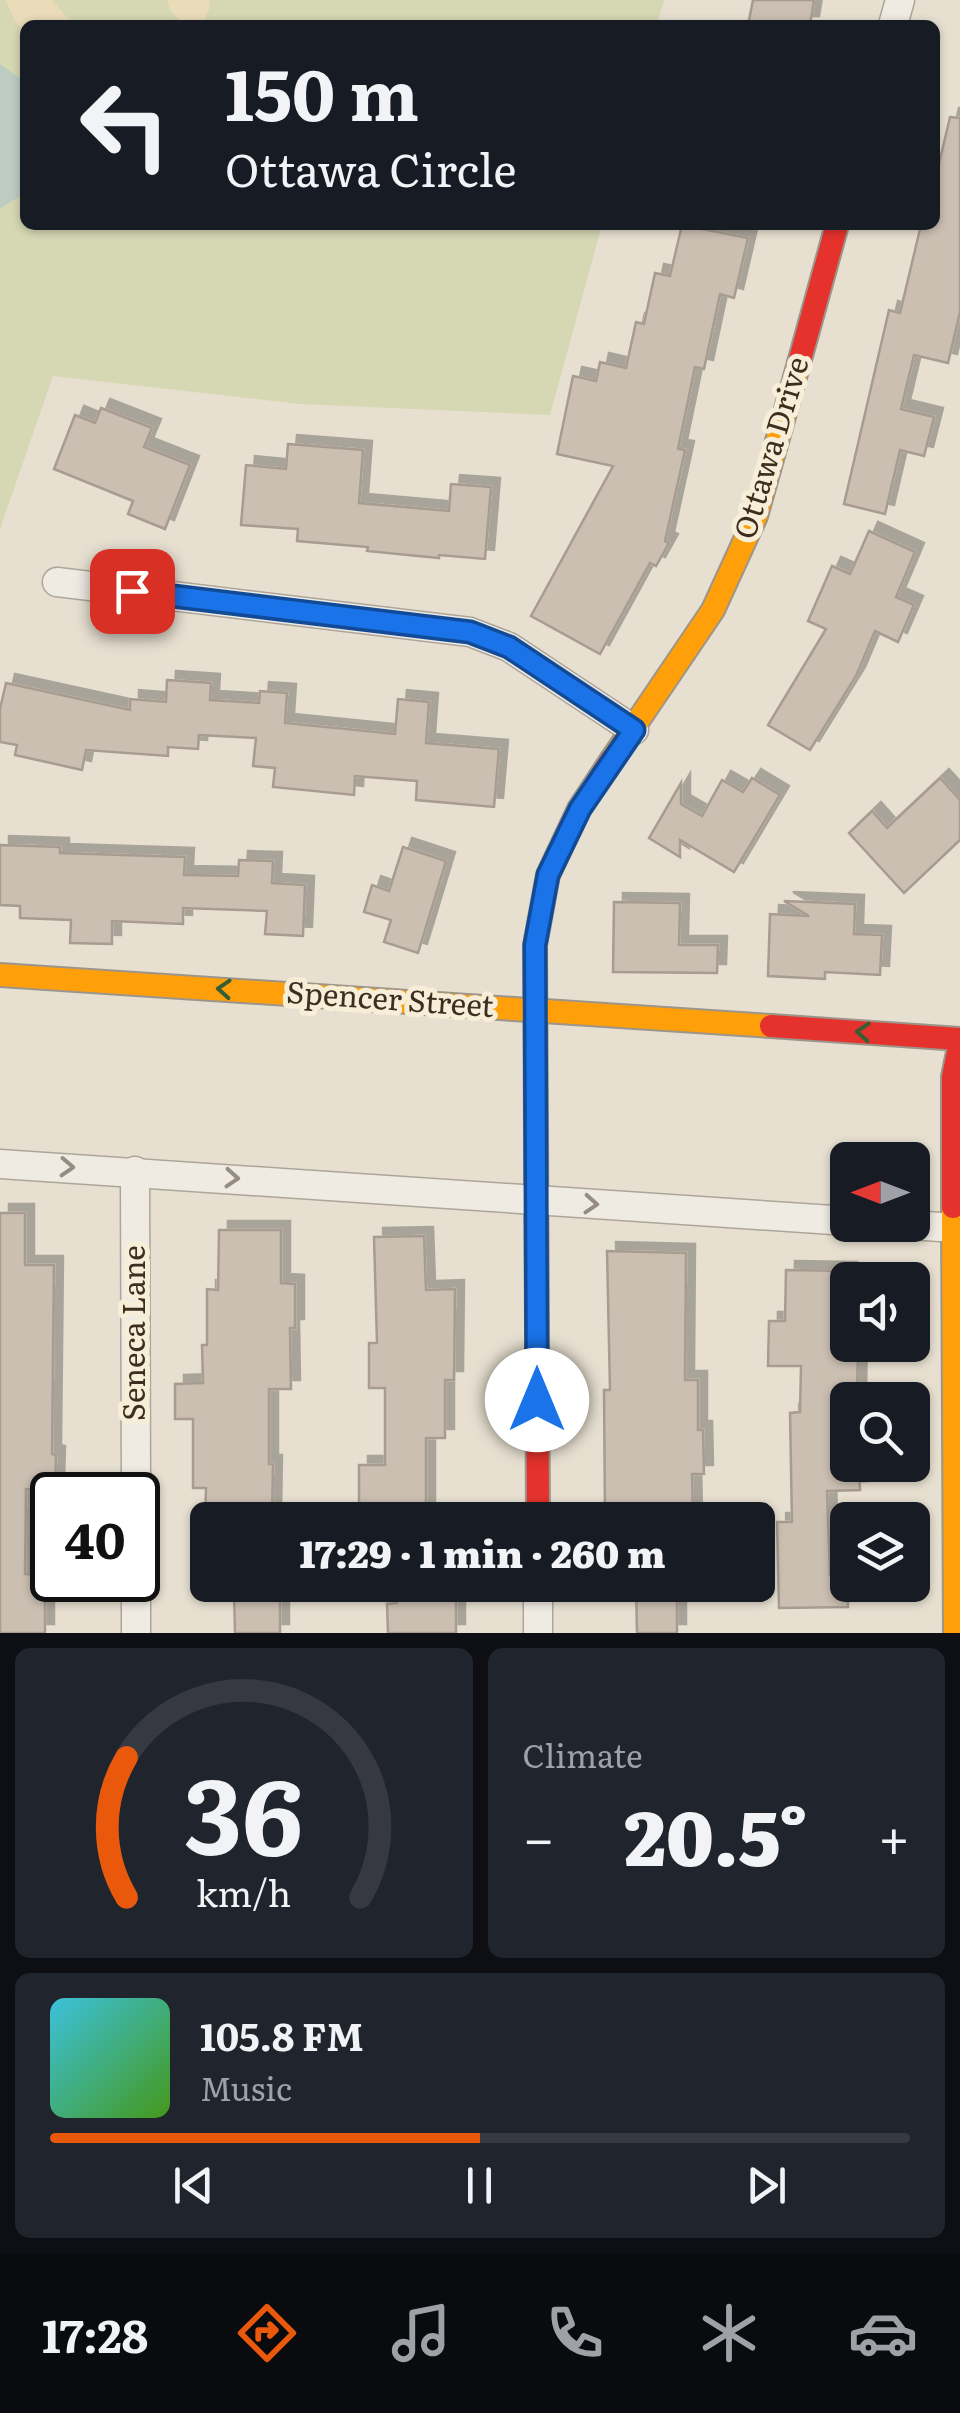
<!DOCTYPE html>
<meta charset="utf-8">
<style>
body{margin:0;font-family:Literata,serif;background:#20242c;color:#f1f3f6;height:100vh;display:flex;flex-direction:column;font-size:38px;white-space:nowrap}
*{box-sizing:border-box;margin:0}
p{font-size:32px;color:#9ea1a6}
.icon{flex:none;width:55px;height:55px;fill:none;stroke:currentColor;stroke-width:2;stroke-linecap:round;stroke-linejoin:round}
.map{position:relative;height:1633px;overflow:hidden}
.side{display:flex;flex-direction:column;gap:15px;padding:15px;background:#0d0f14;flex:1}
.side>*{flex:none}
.top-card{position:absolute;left:20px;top:20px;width:920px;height:210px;border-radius:15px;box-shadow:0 2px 8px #0004;background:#171b24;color:#f1f3f6;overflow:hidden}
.needle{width:65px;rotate:270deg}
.controls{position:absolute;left:830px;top:1142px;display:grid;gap:20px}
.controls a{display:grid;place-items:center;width:100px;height:100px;border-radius:15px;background:#171b24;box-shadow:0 2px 8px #0004;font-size:50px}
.speed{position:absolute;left:30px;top:1472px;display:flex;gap:20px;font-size:50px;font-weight:700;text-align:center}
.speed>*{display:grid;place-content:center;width:130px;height:130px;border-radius:50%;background:#171b24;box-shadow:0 2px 8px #0004;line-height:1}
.speed .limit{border:5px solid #111;border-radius:15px;background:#fff;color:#111}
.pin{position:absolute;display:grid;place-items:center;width:85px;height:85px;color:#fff;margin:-42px;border-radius:20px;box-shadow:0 5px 15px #0006}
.me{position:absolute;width:110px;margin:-55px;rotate:0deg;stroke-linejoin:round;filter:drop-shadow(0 0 8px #0008)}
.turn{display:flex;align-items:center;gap:35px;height:210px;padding:0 40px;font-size:45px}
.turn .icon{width:130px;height:130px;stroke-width:2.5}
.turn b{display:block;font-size:70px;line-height:85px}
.big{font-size:75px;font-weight:800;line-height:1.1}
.side .card{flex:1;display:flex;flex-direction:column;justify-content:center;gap:15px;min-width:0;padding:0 35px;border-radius:15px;background:#20242c}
.side .dial{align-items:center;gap:0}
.dial svg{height:260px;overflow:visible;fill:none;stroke:#363941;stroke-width:7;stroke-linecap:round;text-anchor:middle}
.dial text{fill:#f1f3f6;stroke:none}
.song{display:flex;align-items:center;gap:30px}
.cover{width:120px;height:120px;border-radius:15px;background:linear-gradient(135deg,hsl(190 70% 55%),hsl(100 70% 35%))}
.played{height:10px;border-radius:5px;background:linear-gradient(90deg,#ea580c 50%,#363941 50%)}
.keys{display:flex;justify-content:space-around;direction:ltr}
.heat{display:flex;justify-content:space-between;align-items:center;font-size:55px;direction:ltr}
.side .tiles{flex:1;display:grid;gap:15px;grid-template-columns:1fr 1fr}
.card:last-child{grid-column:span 2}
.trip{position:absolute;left:190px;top:1502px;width:585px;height:100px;border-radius:15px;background:#171b24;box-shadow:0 2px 8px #0004;font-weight:800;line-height:100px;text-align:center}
.dock{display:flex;height:160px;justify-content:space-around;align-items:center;background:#090b0e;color:#9ea1a6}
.dock .icon{width:70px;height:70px}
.dock .on{color:#ea580c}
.dock b{font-size:45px;color:#f1f3f6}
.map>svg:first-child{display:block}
.green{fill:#d6d7b3}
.sand{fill:#eadcb9}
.water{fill:#bcccc2}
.building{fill:#cbbfb2;stroke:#a89c90;stroke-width:2.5;filter:url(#shadow)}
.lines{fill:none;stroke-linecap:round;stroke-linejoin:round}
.street-casing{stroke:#ada599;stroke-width:31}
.slow-casing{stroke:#9c958a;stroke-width:26}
.jam-casing{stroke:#9c958a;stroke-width:26}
.street{stroke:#efebe3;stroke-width:28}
.slow{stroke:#ff9f0a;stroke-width:22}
.jam{stroke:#e5322d;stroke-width:22}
.oneway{stroke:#385d33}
.oneway2{stroke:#968c82}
.route-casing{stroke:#114b97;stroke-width:25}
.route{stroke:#1a73e8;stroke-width:18}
.labels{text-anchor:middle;stroke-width:10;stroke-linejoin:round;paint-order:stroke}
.street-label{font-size:30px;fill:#3d2e20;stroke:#f7eed8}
</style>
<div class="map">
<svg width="960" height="1633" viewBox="0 0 960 1633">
<defs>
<filter id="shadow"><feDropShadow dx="9" dy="-9" stdDeviation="0" flood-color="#0004"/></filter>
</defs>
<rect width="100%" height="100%" fill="#e7e0d1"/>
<!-- green -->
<path class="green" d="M 0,0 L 664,0 L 657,25 L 25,25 L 25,225 L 602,225 L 550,415 L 300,404 L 53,376 L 0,529 Z"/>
<!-- sand -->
<g class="sand">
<path d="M 6,0 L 52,0 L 69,20 L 68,25 L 25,25 L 25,35 L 13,17 Z"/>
<path d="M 167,0 L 209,0 L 210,7 L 204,20 L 187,24 C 176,18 170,13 167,0 Z"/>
</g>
<!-- water -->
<path class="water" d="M 0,64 L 25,82 L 25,194 L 0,208 Z"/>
<!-- building -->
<g class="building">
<path d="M 753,0 L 814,0 L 810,25 L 748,25 Z"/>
<path d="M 950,117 L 960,118 L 960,312 L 948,363 L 914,355 L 901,409 L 934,417 L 924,456 L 900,450 L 885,514 L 844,504 L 889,310 L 900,313 L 921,225 L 935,225 L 935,181 Z"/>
<path d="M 682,225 L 748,238 L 734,298 L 720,294 L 704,369 L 695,367 L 678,449 L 685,450 L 665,541 L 669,543 L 656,566 L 650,563 L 600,654 L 531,616 L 613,466 L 557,454 L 573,376 L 596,381 L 600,362 L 626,368 L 636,322 L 644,324 L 655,273 L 670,276 Z"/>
<path d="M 101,408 L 152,428 L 144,447 L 190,465 L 165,529 L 128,514 L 133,501 L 54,469 L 75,415 L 95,423 Z"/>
<path d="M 288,444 L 363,450 L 359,503 L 449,511 L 451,484 L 491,487 L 485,559 L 439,555 L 439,558 L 367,551 L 368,547 L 297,541 L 298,529 L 241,525 L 246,465 L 286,469 Z"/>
<path d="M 869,531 L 915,552 L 896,597 L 914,605 L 898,642 L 875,631 L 856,676 L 810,750 L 768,725 L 826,629 L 808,621 L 832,566 L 850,574 Z"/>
<path d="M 167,680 L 211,683 L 210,700 L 259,703 L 260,691 L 287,693 L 285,723 L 395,734 L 398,699 L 429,702 L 426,743 L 499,749 L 494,807 L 416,800 L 417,781 L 355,776 L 354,795 L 273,787 L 275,768 L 253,766 L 256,738 L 199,735 L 198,749 L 168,747 L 168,756 L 86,750 L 82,770 L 15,755 L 17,745 L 0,742 L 0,709 L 6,683 L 130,710 L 130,699 L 166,702 Z"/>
<path d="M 752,778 L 780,795 L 734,872 L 680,840 L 680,857 L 649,838 L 681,783 L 681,804 L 702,816 L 722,780 L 743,792 Z"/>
<path d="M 940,778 L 960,800 L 960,840 L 904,893 L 849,833 L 872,811 L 887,828 Z"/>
<path d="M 0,845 L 60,847 L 60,853 L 185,857 L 184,875 L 238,876 L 239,860 L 273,861 L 272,883 L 305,885 L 303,936 L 265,934 L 267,911 L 183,908 L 183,924 L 112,921 L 112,944 L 70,943 L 71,920 L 20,918 L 20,906 L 0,905 Z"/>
<path d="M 403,847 L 446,861 L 418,953 L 384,942 L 391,920 L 364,912 L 372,885 L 389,891 Z"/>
<path d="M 784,901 L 855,904 L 854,934 L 882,935 L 880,975 L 825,972 L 825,979 L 768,976 L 770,914 L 809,916 Z"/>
<path d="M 614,902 L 680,903 L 679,945 L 718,945 L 717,973 L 613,972 Z"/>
<path d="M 0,1213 L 25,1213 L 25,1265 L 54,1265 L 52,1454 L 56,1455 L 55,1490 L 26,1489 L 25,1574 L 45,1575 L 45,1633 L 0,1633 Z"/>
<path d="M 219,1230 L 281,1230 L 281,1283 L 295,1284 L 295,1328 L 290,1328 L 291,1389 L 269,1389 L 269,1464 L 273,1464 L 272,1520 L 205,1520 L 206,1488 L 193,1488 L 193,1419 L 175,1419 L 175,1384 L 203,1383 L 202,1345 L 207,1345 L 207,1289 L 218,1290 Z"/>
<path d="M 424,1236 L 426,1290 L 455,1289 L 454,1380 L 445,1380 L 445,1438 L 426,1438 L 426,1520 L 363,1520 L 364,1506 L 359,1506 L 359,1465 L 385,1465 L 385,1388 L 369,1388 L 369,1343 L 377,1343 L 374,1237 Z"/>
<path d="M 607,1251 L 686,1253 L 685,1380 L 698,1380 L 698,1430 L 703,1430 L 704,1474 L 692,1474 L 693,1520 L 605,1520 L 604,1390 L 610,1390 Z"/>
<path d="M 786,1270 L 848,1271 L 848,1345 L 858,1345 L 857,1400 L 848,1400 L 848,1465 L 859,1465 L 860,1490 L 827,1491 L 830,1575 L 848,1575 L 848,1607 L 779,1608 L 777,1522 L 792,1522 L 790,1413 L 800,1412 L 801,1366 L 768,1366 L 769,1321 L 785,1321 Z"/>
<path d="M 397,1585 L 456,1585 L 456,1633 L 388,1633 L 387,1604 L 397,1603 Z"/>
<path d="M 636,1585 L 677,1585 L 677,1633 L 637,1633 Z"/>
<path d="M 280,1593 L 280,1633 L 235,1633 L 234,1594 Z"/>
</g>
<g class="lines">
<!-- street casing -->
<g class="street-casing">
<g id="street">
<path d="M 893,25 L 900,0"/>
<path d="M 57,582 L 470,632 L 509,647 L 634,730"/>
<path d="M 0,1164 L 848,1221"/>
<path d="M 135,1171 L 136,1495"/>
<path d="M 912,1225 L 954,1228"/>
<path d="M 136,1580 L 136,1633"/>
<path d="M 538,1585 L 538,1633"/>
</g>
</g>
<!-- slow casing -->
<g class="slow-casing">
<g id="slow">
<path d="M 612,759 L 713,610 L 756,516 L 799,363"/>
<path d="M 0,975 L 771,1026"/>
<path d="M 953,1207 L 955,1633"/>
</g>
</g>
<!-- jam casing -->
<g class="jam-casing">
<g id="jam">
<path d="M 799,363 L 837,225"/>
<path d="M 771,1026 L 960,1039"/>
<path d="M 953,1207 L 953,1077 L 960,1042"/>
<path d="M 538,1520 L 535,945 L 548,875 L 579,809 L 612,759"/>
</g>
</g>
<!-- street -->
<use href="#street" class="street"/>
<!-- slow -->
<use href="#slow" class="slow"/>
<!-- jam -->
<use href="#jam" class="jam"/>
</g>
<!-- one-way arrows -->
<defs><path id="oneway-chevron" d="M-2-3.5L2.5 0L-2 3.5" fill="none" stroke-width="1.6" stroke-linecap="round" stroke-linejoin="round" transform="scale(2.5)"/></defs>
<g class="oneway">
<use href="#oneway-chevron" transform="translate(224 989) rotate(-176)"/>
<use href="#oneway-chevron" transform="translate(863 1032) rotate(-176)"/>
</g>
<g class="oneway2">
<use href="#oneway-chevron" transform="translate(67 1167) rotate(3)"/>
<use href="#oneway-chevron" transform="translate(232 1178) rotate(4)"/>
<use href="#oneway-chevron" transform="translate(591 1204) rotate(4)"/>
</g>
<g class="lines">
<!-- route casing -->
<g class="route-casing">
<path id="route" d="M 132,591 L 470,632 L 509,647 L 634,730 L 580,809 L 548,875 L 535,945 L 537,1400"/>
</g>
<!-- route -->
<use href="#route" class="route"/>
</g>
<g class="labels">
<!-- street labels -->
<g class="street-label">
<text transform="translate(772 448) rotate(-73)" y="10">Ottawa Drive</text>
<text transform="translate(390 1000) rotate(4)" y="10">Spencer Street</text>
<text transform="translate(135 1333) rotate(-90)" y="10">Seneca Lane</text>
</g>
</g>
</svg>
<div class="controls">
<a><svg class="needle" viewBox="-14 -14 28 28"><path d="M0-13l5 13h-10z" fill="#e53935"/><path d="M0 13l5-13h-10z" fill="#9ea1a6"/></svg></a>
<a><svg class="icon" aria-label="sound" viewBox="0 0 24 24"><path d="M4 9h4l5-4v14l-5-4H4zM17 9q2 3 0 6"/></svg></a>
<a><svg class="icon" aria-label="search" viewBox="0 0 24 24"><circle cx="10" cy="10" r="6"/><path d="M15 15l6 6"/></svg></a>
<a><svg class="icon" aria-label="layers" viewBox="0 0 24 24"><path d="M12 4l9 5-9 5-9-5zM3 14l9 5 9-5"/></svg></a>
</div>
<div class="speed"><div class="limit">40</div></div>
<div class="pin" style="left:132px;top:591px;background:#d93025"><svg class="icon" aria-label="arrive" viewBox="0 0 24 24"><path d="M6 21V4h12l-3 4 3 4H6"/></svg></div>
<svg class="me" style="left:537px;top:1400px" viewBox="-20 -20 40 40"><circle r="19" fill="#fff"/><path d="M0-13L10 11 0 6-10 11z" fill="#1a73e8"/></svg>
<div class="trip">17:29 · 1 min · 260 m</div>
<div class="top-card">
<div class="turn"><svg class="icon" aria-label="left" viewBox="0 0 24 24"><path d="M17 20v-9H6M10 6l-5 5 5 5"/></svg><div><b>150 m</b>Ottawa Circle</div></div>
</div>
</div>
<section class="side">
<div class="tiles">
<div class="card dial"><svg viewBox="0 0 100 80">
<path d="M14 69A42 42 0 1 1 86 69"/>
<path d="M14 69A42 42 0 0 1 14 26" stroke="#ea580c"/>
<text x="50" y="56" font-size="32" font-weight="700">36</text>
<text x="50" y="72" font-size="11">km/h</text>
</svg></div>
<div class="card"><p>Climate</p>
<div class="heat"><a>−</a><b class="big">20.5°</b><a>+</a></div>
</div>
<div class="card">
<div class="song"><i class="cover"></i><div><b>105.8 FM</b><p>Music</p></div></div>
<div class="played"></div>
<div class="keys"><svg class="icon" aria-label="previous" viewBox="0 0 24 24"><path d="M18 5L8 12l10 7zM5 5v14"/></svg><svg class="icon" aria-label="pause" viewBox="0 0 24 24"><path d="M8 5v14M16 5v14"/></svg><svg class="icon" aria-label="next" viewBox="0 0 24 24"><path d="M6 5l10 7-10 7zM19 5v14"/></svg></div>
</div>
</div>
</section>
<nav class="dock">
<b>17:28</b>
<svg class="icon on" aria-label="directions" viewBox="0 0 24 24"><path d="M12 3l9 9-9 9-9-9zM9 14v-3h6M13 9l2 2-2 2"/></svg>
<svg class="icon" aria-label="music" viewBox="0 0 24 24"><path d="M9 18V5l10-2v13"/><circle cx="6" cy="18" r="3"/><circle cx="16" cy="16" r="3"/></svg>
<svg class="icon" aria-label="phone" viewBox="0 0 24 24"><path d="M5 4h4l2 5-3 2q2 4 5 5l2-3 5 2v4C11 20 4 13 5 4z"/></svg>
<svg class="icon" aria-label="climate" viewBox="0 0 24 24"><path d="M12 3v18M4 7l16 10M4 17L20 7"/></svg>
<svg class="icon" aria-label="car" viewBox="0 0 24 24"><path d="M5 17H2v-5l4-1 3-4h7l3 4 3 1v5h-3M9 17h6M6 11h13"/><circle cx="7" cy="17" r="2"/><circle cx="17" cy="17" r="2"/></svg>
</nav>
